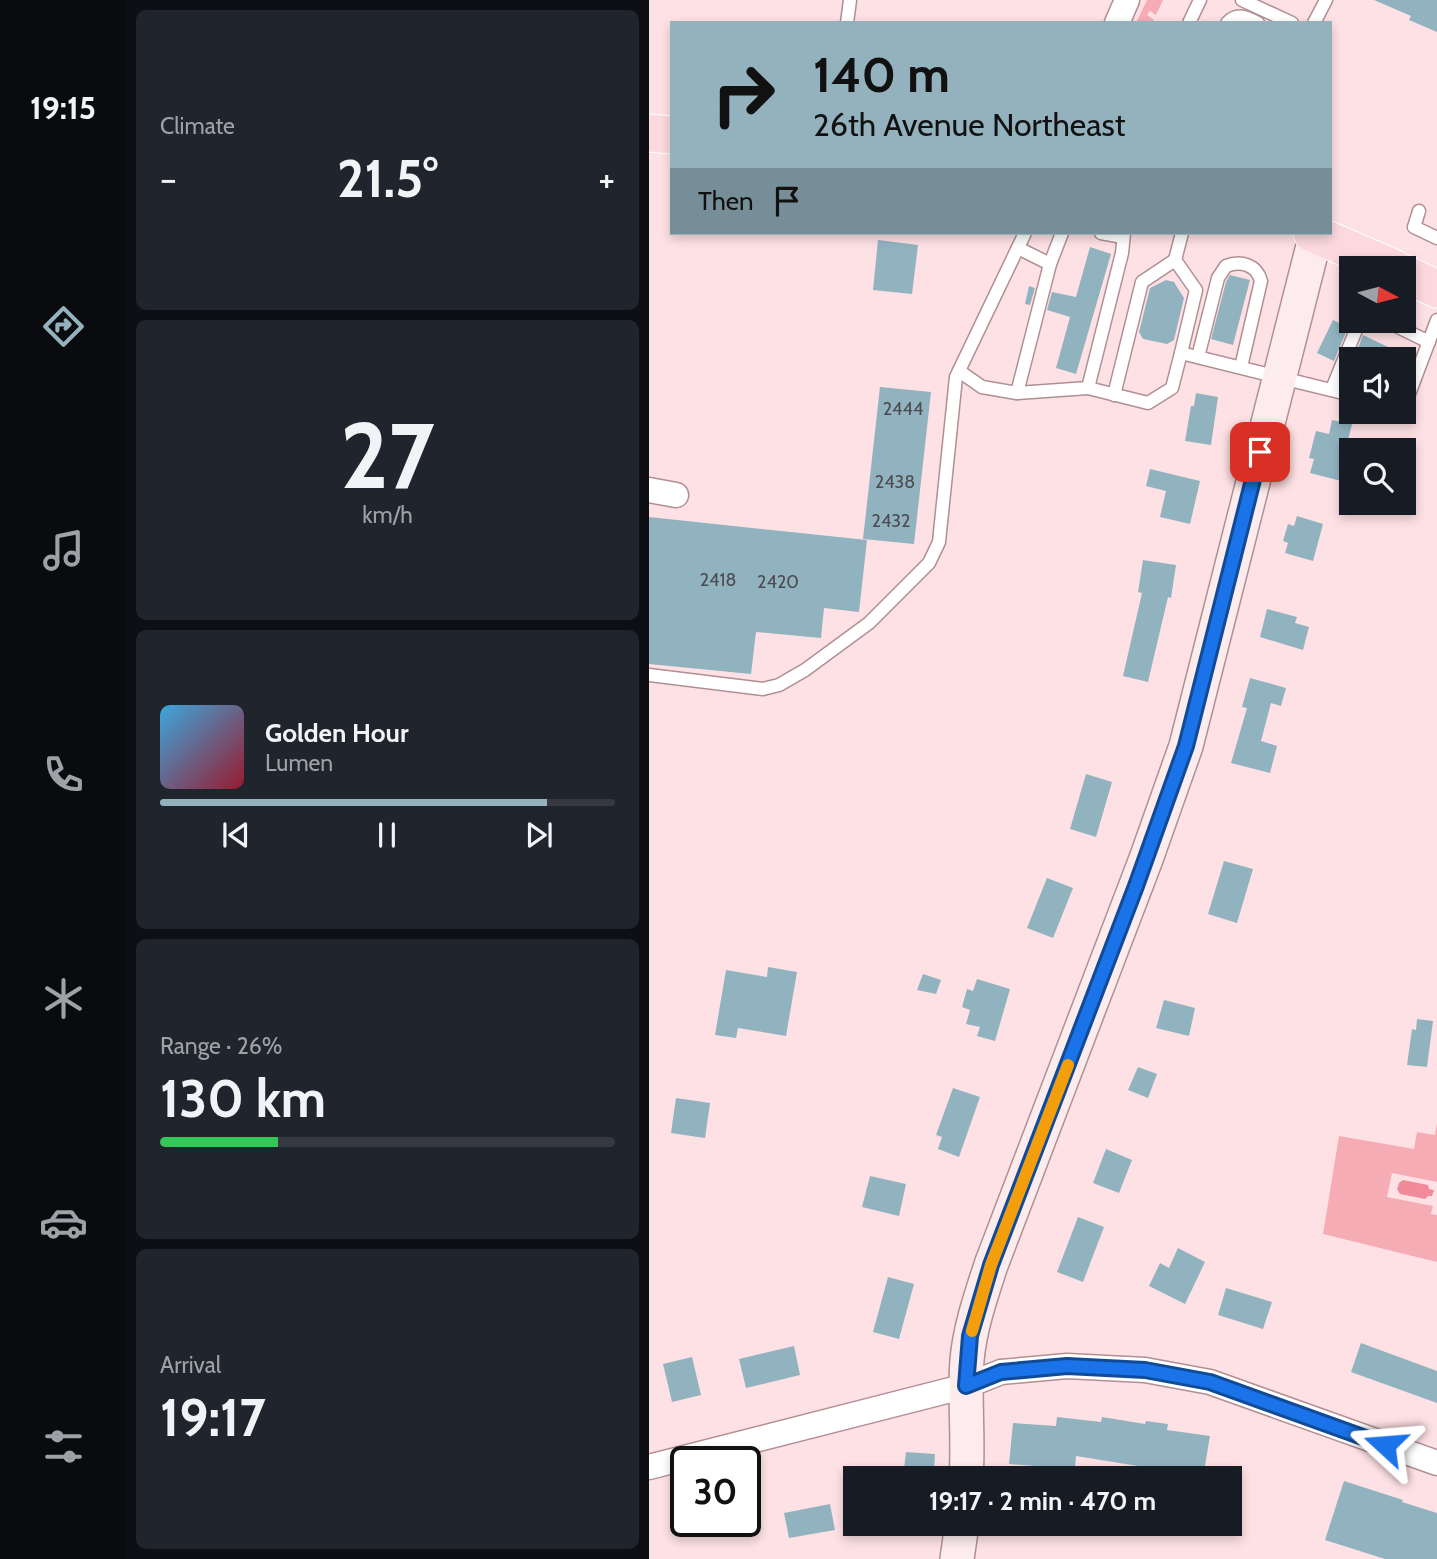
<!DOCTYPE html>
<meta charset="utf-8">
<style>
body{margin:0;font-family:Cabin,sans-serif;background:#20242c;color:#f1f3f6;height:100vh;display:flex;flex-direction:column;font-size:26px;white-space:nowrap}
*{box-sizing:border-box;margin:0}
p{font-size:23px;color:#9ea1a6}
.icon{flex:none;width:38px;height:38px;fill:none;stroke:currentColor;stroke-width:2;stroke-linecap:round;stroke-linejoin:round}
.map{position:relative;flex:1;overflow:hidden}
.details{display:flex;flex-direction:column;gap:10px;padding:10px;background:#0d0f14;width:523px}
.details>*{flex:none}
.guide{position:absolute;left:21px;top:21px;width:662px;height:214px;border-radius:0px;box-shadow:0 4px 10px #0003;background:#94b2bd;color:#111;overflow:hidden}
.needle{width:46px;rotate:97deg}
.fabs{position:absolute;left:690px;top:256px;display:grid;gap:14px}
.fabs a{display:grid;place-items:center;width:77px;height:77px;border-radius:0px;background:#171b24;box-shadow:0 4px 10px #0003;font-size:35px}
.speed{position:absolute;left:21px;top:1446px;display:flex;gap:14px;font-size:35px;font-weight:700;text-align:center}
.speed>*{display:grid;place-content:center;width:91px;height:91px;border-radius:50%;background:#171b24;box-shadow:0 4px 10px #0003;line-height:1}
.speed .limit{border:4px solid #111;border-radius:10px;background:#fff;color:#111}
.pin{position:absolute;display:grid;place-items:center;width:60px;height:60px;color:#fff;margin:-30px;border-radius:14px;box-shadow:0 4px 10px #0006}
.me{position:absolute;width:77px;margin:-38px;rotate:289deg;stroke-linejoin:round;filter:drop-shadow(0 0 5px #0008)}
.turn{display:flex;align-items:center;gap:24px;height:147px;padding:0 28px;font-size:32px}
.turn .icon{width:91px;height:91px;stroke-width:2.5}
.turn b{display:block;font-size:49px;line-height:60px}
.then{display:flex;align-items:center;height:66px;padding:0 28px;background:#0003;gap:14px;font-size:26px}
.big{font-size:52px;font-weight:700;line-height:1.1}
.details .card{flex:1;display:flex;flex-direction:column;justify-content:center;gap:10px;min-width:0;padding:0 24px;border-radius:10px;background:#20242c}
.details .dial{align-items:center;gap:0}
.dial b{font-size:91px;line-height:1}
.song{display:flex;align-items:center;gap:21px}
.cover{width:84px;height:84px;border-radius:10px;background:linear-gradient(135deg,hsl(200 70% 55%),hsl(350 70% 35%))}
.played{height:7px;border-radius:4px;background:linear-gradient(90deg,#94b2bd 85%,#363941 85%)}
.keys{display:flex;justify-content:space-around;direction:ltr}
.heat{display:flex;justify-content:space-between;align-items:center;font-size:38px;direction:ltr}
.charge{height:10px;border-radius:5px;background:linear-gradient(90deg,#34c759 26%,#363941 0)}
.trip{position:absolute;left:194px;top:1466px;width:399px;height:70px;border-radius:0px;background:#171b24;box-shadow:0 4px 10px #0003;font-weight:700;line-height:70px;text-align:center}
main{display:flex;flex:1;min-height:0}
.dock{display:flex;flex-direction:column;width:126px;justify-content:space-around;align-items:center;background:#090b0e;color:#9ea1a6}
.dock .icon{width:49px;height:49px}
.dock .active{color:#94b2bd}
.dock b{font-size:32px;color:#f1f3f6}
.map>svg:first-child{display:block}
.green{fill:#f6acb5}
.water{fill:#f18a99}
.building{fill:#91b3c0}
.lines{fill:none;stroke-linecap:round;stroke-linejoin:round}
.lane-casing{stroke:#b18f93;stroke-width:15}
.street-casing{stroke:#b18f93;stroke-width:27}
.secondary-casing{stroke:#b18f93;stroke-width:36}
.primary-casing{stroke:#fff;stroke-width:39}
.lane{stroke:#fff;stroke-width:12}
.street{stroke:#fff;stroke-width:24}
.secondary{stroke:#fdecee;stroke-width:33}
.primary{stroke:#fbd9dd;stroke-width:37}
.route-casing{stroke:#114b97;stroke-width:18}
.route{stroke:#1a73e8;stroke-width:12}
.slow{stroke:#f59e0b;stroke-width:12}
.labels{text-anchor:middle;stroke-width:7;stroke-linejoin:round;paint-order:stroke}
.number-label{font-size:18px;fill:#4c4b4f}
</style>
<main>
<nav class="dock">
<b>19:15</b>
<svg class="icon active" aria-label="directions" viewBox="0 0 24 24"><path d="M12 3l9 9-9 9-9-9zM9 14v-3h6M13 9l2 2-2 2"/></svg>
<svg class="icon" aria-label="music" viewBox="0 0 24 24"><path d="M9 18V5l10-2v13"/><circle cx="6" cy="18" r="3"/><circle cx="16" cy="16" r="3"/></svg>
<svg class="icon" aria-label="phone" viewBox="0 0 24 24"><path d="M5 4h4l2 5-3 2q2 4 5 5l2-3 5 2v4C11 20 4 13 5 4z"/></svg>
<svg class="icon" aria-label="climate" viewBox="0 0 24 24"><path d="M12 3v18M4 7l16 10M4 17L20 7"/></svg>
<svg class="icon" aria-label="car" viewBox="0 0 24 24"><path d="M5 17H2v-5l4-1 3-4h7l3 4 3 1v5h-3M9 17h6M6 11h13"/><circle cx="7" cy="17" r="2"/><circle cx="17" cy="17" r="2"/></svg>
<svg class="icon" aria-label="filters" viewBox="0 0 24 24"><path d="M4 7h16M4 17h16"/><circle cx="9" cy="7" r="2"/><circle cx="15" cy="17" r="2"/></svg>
</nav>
<section class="details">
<div class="card"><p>Climate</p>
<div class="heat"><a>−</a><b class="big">21.5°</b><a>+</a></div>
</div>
<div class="card dial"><b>27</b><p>km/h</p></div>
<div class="card">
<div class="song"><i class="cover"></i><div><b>Golden Hour</b><p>Lumen</p></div></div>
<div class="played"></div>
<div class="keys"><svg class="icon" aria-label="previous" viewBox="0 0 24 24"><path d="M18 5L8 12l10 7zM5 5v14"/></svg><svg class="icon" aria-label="pause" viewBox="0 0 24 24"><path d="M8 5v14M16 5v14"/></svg><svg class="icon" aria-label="next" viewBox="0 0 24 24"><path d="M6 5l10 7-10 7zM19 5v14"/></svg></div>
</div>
<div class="card"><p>Range · 26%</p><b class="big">130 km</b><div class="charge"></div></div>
<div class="card"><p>Arrival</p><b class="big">19:17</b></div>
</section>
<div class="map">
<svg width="788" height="1559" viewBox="0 0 788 1559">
<rect width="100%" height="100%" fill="#fee1e4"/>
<!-- green -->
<g class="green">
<path d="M 498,0 L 514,0 L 507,15 L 501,11 L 498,15 L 505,20 L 503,23 L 487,23 Z"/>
<path d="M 788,1123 L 788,1182 L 743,1173 L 738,1197 L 784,1206 L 782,1214 L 788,1215 L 788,1262 L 674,1234 L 690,1136 L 765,1149 L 768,1132 L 786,1135 Z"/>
</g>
<!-- water -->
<path class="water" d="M 754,1180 L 779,1185 L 780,1189 L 785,1190 L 783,1196 L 779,1196 L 776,1199 L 751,1194 L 748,1189 L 750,1183 Z"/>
<!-- building -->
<g class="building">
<path d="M 725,0 L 788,0 L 788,32 L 760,20 L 762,16 Z"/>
<path d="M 229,240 L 269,245 L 263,294 L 224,290 Z"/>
<path d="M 441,247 L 462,254 L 427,374 L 407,368 L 421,317 L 398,310 L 403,292 L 427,297 Z"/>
<path d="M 581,275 L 601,280 L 584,345 L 562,339 L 577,282 Z"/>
<path d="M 517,280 L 525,282 L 535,298 L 525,340 L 518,344 L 494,339 L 490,332 L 501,288 Z"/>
<path d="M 380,286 L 386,288 L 381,305 L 376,304 Z"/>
<path d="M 684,320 L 699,327 L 685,361 L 668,353 Z"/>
<path d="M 714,335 L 764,359 L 754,385 L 754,359 L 705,359 Z"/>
<path d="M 231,387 L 282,392 L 265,544 L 214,539 Z"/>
<path d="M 547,393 L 569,397 L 562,445 L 536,441 L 542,406 L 545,406 Z"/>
<path d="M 683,420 L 703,424 L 697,448 L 700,448 L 692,481 L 661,473 L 665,459 L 660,458 L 667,431 L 680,434 Z"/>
<path d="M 501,469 L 551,481 L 541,524 L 511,517 L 517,491 L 497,486 Z"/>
<path d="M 648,516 L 674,524 L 664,561 L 636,553 L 639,543 L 634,541 L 639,524 L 645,526 Z"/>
<path d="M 0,517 L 218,540 L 210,612 L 175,608 L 172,638 L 107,632 L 102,674 L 0,664 Z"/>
<path d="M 494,560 L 527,565 L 522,598 L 519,597 L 499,682 L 474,676 L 493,593 L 489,592 Z"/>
<path d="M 618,609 L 648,617 L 646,623 L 660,627 L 654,650 L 611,637 Z"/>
<path d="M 601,678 L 637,688 L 632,706 L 622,703 L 612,741 L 628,746 L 621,773 L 582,763 L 598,708 L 593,707 Z"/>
<path d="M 437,774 L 463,782 L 447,837 L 421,829 Z"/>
<path d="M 575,861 L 604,869 L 588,923 L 559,914 Z"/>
<path d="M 398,878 L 424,888 L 404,938 L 378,928 Z"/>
<path d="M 119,967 L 148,972 L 137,1036 L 89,1028 L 87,1038 L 66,1035 L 77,970 L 118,977 Z"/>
<path d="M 274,974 L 292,980 L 287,994 L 268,990 Z"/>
<path d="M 328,979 L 361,989 L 346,1041 L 328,1036 L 331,1027 L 317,1024 L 321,1010 L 313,1007 L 318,989 L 324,991 Z"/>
<path d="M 515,1000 L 546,1008 L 540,1036 L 507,1028 Z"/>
<path d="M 768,1019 L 784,1021 L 778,1067 L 758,1065 L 763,1029 L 767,1030 Z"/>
<path d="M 489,1067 L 508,1074 L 499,1098 L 479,1090 Z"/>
<path d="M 304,1088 L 331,1097 L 310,1157 L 289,1149 L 293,1137 L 287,1135 Z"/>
<path d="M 27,1098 L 61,1103 L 56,1138 L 22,1133 Z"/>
<path d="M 457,1149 L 483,1160 L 470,1193 L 444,1183 Z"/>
<path d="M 221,1176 L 257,1184 L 250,1216 L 213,1207 Z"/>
<path d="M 429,1217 L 455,1227 L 434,1282 L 408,1272 Z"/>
<path d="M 529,1248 L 556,1262 L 536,1304 L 500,1286 L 511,1263 L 520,1268 Z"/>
<path d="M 239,1277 L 265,1284 L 250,1339 L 224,1332 Z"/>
<path d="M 577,1288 L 623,1302 L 614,1329 L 569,1315 Z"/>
<path d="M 712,1343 L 788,1371 L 788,1403 L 702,1372 Z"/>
<path d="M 145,1346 L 151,1375 L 97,1388 L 90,1359 Z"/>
<path d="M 43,1357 L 52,1395 L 23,1402 L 14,1364 Z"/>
<path d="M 408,1417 L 452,1422 L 453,1417 L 496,1424 L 497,1421 L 519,1424 L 518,1430 L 561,1436 L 554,1477 L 489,1469 L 489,1466 L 427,1456 L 426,1469 L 360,1464 L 364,1423 L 407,1426 Z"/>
<path d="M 257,1452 L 286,1454 L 285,1471 L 255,1469 Z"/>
<path d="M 695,1481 L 754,1500 L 753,1502 L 788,1513 L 788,1559 L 736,1559 L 676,1540 Z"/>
<path d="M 181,1504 L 186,1530 L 140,1538 L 135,1513 Z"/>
</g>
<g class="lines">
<!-- lane casing -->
<g class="lane-casing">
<g id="lane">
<path d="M 593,0 L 643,23"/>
<path d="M 198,23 L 201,0"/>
<path d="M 540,23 L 551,0"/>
<path d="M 578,23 C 588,12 598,17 609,23"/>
<path d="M 665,23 L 677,0"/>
<path d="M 770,211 L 765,227 L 788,238"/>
<path d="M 452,233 L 474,237"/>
<path d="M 369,248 L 401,264 L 413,233"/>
<path d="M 526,260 L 533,233"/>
<path d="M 735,320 L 780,342"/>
<path d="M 549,357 L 569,278 L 577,266 C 592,260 608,265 612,281 L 592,367"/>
<path d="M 310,371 L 333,387 L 368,393 L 439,388 L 473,253 L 475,233"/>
<path d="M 439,388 L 499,403 L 523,388 L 532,353 L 702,395"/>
<path d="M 683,389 L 711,320"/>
<path d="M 368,393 L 401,264"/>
<path d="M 465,395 L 493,282 L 526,260 L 547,290 L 532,353"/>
<path d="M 754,410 L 788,320"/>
<path d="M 0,675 L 114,689 L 130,685 L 156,670 L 220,623 L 280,563 L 290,542 L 307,377 L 376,233"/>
</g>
</g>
<!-- street casing -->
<g class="street-casing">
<g id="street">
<path d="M 468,23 L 478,0"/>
<path d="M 0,490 L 27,495"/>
<path d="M 0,1467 L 317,1386 L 352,1372 L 418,1366 L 496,1370 L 561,1382 L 788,1463"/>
</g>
</g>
<!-- secondary casing -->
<g class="secondary-casing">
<g id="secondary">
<path d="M 317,1479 C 320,1439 315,1399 318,1360 C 321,1327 332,1296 342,1265 L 497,859 L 537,746 L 667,234"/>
<path d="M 308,1559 L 313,1524"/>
</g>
</g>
<!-- primary casing -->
<g class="primary-casing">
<g id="primary">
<path d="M 0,133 L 23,135"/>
<path d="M 663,233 L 744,268"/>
<path d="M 754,273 L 788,289"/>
</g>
</g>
<!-- lane -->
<use href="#lane" class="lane"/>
<!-- street -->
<use href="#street" class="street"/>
<!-- secondary -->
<use href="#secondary" class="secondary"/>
<!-- primary -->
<use href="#primary" class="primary"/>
</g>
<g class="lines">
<!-- route casing -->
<g class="route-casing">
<path id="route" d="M 611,452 L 537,746 L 487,886 L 342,1265 L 321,1336 L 317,1386 L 352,1372 L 418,1366 L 496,1370 L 561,1382 L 736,1445"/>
</g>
<!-- route -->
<use href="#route" class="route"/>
<!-- slow -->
<path class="slow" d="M 323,1331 L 342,1265 L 419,1065"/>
</g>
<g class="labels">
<!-- number labels -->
<g class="number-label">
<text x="254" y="415">2444</text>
<text x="246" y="488">2438</text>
<text x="242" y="527">2432</text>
<text x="69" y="586">2418</text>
<text x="129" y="588">2420</text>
</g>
</g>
</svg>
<div class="fabs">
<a><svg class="needle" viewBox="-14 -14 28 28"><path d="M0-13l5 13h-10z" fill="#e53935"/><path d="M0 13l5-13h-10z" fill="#9ea1a6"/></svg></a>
<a><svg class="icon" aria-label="sound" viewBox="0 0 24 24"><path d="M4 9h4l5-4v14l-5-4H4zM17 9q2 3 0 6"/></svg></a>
<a><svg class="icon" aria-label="search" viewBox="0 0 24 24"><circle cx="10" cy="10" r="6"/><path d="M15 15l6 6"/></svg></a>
</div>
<div class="speed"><div class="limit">30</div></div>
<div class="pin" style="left:611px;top:452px;background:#d93025"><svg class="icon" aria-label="arrive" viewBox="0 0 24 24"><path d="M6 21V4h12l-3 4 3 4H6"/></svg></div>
<svg class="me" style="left:736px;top:1445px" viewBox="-20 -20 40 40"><path d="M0-17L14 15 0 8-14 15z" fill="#1a73e8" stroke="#fff" stroke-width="4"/></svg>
<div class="trip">19:17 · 2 min · 470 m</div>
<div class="guide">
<div class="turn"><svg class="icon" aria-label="right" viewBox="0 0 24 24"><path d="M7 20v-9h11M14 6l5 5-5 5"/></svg><div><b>140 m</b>26th Avenue Northeast</div></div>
<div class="then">Then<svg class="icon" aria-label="arrive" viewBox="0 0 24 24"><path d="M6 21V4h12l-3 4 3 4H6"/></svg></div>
</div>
</div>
</main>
